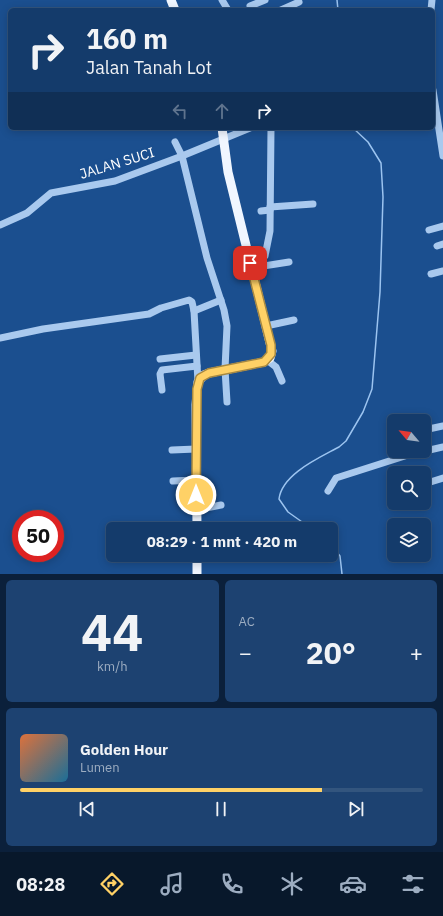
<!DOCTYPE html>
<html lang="id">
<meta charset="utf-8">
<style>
body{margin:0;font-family:"IBM Plex Sans",sans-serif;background:#1d4271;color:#f1f3f6;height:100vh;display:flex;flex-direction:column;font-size:15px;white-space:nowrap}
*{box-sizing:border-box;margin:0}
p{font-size:13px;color:#9dadc1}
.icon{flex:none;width:22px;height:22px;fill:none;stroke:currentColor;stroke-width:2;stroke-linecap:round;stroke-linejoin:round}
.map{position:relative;height:574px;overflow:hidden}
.side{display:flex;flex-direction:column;gap:6px;padding:6px;background:#0b203b;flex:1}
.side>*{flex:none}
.guide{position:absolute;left:8px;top:8px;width:427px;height:122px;border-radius:6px;box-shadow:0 2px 10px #0003,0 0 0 1px #33557e;background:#143b6b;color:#f1f3f6;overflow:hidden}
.needle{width:26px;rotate:299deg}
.buttons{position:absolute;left:387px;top:414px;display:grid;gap:8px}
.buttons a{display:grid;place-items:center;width:44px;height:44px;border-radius:6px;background:#143b6b;box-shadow:0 2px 10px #0003,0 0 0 1px #33557e;font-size:20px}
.speed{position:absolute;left:12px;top:510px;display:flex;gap:8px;font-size:20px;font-weight:700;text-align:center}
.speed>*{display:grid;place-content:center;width:52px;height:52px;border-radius:50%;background:#143b6b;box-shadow:0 2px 10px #0003,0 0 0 1px #33557e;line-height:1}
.speed .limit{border:6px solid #d22;background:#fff;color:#111}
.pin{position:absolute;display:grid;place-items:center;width:34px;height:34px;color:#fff;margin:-17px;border-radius:8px;box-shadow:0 2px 6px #0006}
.me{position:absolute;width:44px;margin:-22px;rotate:0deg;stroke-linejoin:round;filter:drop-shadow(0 0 3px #0008)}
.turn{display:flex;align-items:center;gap:14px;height:84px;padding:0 12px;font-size:18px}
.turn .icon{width:52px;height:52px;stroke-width:2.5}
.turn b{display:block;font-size:28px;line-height:34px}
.lanes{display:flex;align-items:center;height:38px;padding:0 12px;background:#0003;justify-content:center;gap:20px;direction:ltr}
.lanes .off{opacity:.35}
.big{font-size:30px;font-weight:800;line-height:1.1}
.side .card{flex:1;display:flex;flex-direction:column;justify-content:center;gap:6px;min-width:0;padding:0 14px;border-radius:6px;background:#1d4271}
.side .dial{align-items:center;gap:0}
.dial b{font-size:52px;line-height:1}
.song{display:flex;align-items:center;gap:12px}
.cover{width:48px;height:48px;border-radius:6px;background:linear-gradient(135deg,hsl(20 70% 55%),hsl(200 70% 35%))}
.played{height:4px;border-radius:2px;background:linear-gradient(90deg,#ffd166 75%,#33557e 75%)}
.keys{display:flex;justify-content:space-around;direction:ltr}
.heat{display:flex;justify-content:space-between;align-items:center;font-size:22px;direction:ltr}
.side .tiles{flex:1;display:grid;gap:6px;grid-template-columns:1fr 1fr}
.card:last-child{grid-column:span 2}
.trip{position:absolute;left:106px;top:522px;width:232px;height:40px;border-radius:6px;background:#143b6b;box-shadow:0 2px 10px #0003,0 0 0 1px #33557e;font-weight:800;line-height:40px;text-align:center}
.tabs{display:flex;height:64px;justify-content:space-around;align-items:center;background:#08182b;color:#9dadc1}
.tabs .icon{width:28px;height:28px}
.tabs .current{color:#ffd166}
.tabs b{font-size:18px;color:#f1f3f6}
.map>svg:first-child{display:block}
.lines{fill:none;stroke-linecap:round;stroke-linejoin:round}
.stream{stroke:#9cc4f0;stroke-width:1.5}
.minor{stroke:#a9c9ee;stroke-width:7}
.major{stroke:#f0f6ff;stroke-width:9}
.route-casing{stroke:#a68842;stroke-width:10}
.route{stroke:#ffd166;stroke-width:7}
.labels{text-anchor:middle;stroke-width:4;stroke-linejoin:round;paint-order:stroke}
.street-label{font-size:14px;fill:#fff;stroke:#1b4f8f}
</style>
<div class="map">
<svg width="443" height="574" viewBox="0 0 443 574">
<rect width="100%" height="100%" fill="#1b4f8f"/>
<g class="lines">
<!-- stream -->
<g class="stream">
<path d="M 337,0 L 338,10"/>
<path d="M 433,81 L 434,87"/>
<path d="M 312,529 L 288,512 L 279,499 C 282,474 319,458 339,447 L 346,441 L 363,412 L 372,389 L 380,292 L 383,197 L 381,163 L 368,142 L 353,128"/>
<path d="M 331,545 L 340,556 L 342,574"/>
</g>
<!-- minor -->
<g class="minor">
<path d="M 222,0 L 228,10"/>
<path d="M 250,6 L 265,0"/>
<path d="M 281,10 L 299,2"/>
<path d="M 431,10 L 432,0"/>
<path d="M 433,90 L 443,156"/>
<path d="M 175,142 L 182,156 L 207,258 L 224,310 L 227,326 L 225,369 L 227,402"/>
<path d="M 270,207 L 313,204"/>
<path d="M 261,211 L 270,210"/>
<path d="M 0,225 L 27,213 L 51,193 L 115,181 L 182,156 L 250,128"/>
<path d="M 429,230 L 443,226"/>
<path d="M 437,246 L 443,244"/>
<path d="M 250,263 L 261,259 L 265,256 L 270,231 L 271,128"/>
<path d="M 251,268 L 289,262"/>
<path d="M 431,274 L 443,271"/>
<path d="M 194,311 L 221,300"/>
<path d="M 266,326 L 294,320"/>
<path d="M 0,338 L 43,329 L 149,314 L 161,308 L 189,300 L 192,302 L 194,311 L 198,382"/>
<path d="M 160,359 L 196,355"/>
<path d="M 267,360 L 276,367 L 282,381"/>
<path d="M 162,390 L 160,374 L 162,370 L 197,366"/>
<path d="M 424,430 L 443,426"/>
<path d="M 391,436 L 394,436"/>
<path d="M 172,450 L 196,449"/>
<path d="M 173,481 L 196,480"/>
<path d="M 424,484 L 443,478"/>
<path d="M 328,491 L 336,478 L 408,455 L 443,447"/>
<path d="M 196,510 L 221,505"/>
<path d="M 197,557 L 227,556"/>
</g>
<!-- major -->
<g class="major">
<path d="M 171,0 L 175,10"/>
<path d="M 197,529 L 196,405 L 198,382 L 204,375 L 209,373 L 264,362 L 270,358 L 272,351 L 228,172 L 222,128"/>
<path d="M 197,555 L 197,574"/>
</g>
</g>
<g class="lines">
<!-- route casing -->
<g class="route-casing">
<path id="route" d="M 196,495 L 197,389 L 200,378 L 209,373 L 264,362 L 271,354 L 271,345 L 250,263"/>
</g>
<!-- route -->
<use href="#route" class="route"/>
</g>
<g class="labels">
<!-- street labels -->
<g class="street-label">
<text transform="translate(117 163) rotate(-17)" y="5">JALAN SUCI</text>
</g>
</g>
</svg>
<div class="buttons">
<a><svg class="needle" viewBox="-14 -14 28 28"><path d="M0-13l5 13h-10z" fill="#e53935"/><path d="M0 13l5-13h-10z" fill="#9dadc1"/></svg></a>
<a><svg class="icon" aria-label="search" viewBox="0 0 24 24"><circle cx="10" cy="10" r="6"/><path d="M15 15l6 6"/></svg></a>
<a><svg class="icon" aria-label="layers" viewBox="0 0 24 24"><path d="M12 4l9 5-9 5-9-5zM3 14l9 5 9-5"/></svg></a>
</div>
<div class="speed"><div class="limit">50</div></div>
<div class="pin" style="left:250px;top:263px;background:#d93025"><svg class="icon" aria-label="arrive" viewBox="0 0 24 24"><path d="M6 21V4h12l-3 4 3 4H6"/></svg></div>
<svg class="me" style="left:196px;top:495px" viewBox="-20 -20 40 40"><circle r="17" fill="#ffd166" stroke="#fff" stroke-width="3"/><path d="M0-11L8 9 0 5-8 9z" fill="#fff"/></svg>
<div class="trip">08:29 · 1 mnt · 420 m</div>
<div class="guide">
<div class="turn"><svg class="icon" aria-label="right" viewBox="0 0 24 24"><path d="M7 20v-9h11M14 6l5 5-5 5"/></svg><div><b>160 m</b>Jalan Tanah Lot</div></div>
<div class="lanes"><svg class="icon off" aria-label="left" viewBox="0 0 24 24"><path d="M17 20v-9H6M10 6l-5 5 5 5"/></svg><svg class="icon off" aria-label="ahead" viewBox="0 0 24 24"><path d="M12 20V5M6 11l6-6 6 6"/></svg><svg class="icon" aria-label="right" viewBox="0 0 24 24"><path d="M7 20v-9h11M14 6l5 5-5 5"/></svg></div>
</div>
</div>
<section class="side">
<div class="tiles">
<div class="card dial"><b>44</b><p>km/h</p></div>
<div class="card"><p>AC</p>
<div class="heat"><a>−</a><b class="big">20°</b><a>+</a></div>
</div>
<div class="card">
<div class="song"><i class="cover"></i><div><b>Golden Hour</b><p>Lumen</p></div></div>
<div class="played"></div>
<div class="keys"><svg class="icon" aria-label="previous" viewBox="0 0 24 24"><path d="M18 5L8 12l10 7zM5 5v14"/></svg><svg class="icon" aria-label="pause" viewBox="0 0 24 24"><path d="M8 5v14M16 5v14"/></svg><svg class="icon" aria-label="next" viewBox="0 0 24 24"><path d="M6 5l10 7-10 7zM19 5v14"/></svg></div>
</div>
</div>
</section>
<nav class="tabs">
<b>08:28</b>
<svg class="icon current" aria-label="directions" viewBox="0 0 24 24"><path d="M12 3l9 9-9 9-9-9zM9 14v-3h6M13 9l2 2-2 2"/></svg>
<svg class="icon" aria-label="music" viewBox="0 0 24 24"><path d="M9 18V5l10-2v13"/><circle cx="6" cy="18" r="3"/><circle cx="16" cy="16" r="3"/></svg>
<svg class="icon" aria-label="phone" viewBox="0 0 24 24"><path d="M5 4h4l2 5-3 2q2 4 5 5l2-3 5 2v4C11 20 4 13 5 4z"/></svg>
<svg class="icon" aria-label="climate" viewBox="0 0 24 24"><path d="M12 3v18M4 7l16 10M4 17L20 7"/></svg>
<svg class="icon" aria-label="car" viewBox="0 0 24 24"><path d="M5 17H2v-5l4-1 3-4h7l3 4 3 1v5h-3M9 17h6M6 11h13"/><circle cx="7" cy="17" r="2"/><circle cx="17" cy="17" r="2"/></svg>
<svg class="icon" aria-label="filters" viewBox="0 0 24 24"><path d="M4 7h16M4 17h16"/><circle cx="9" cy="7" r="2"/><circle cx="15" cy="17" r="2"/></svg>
</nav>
